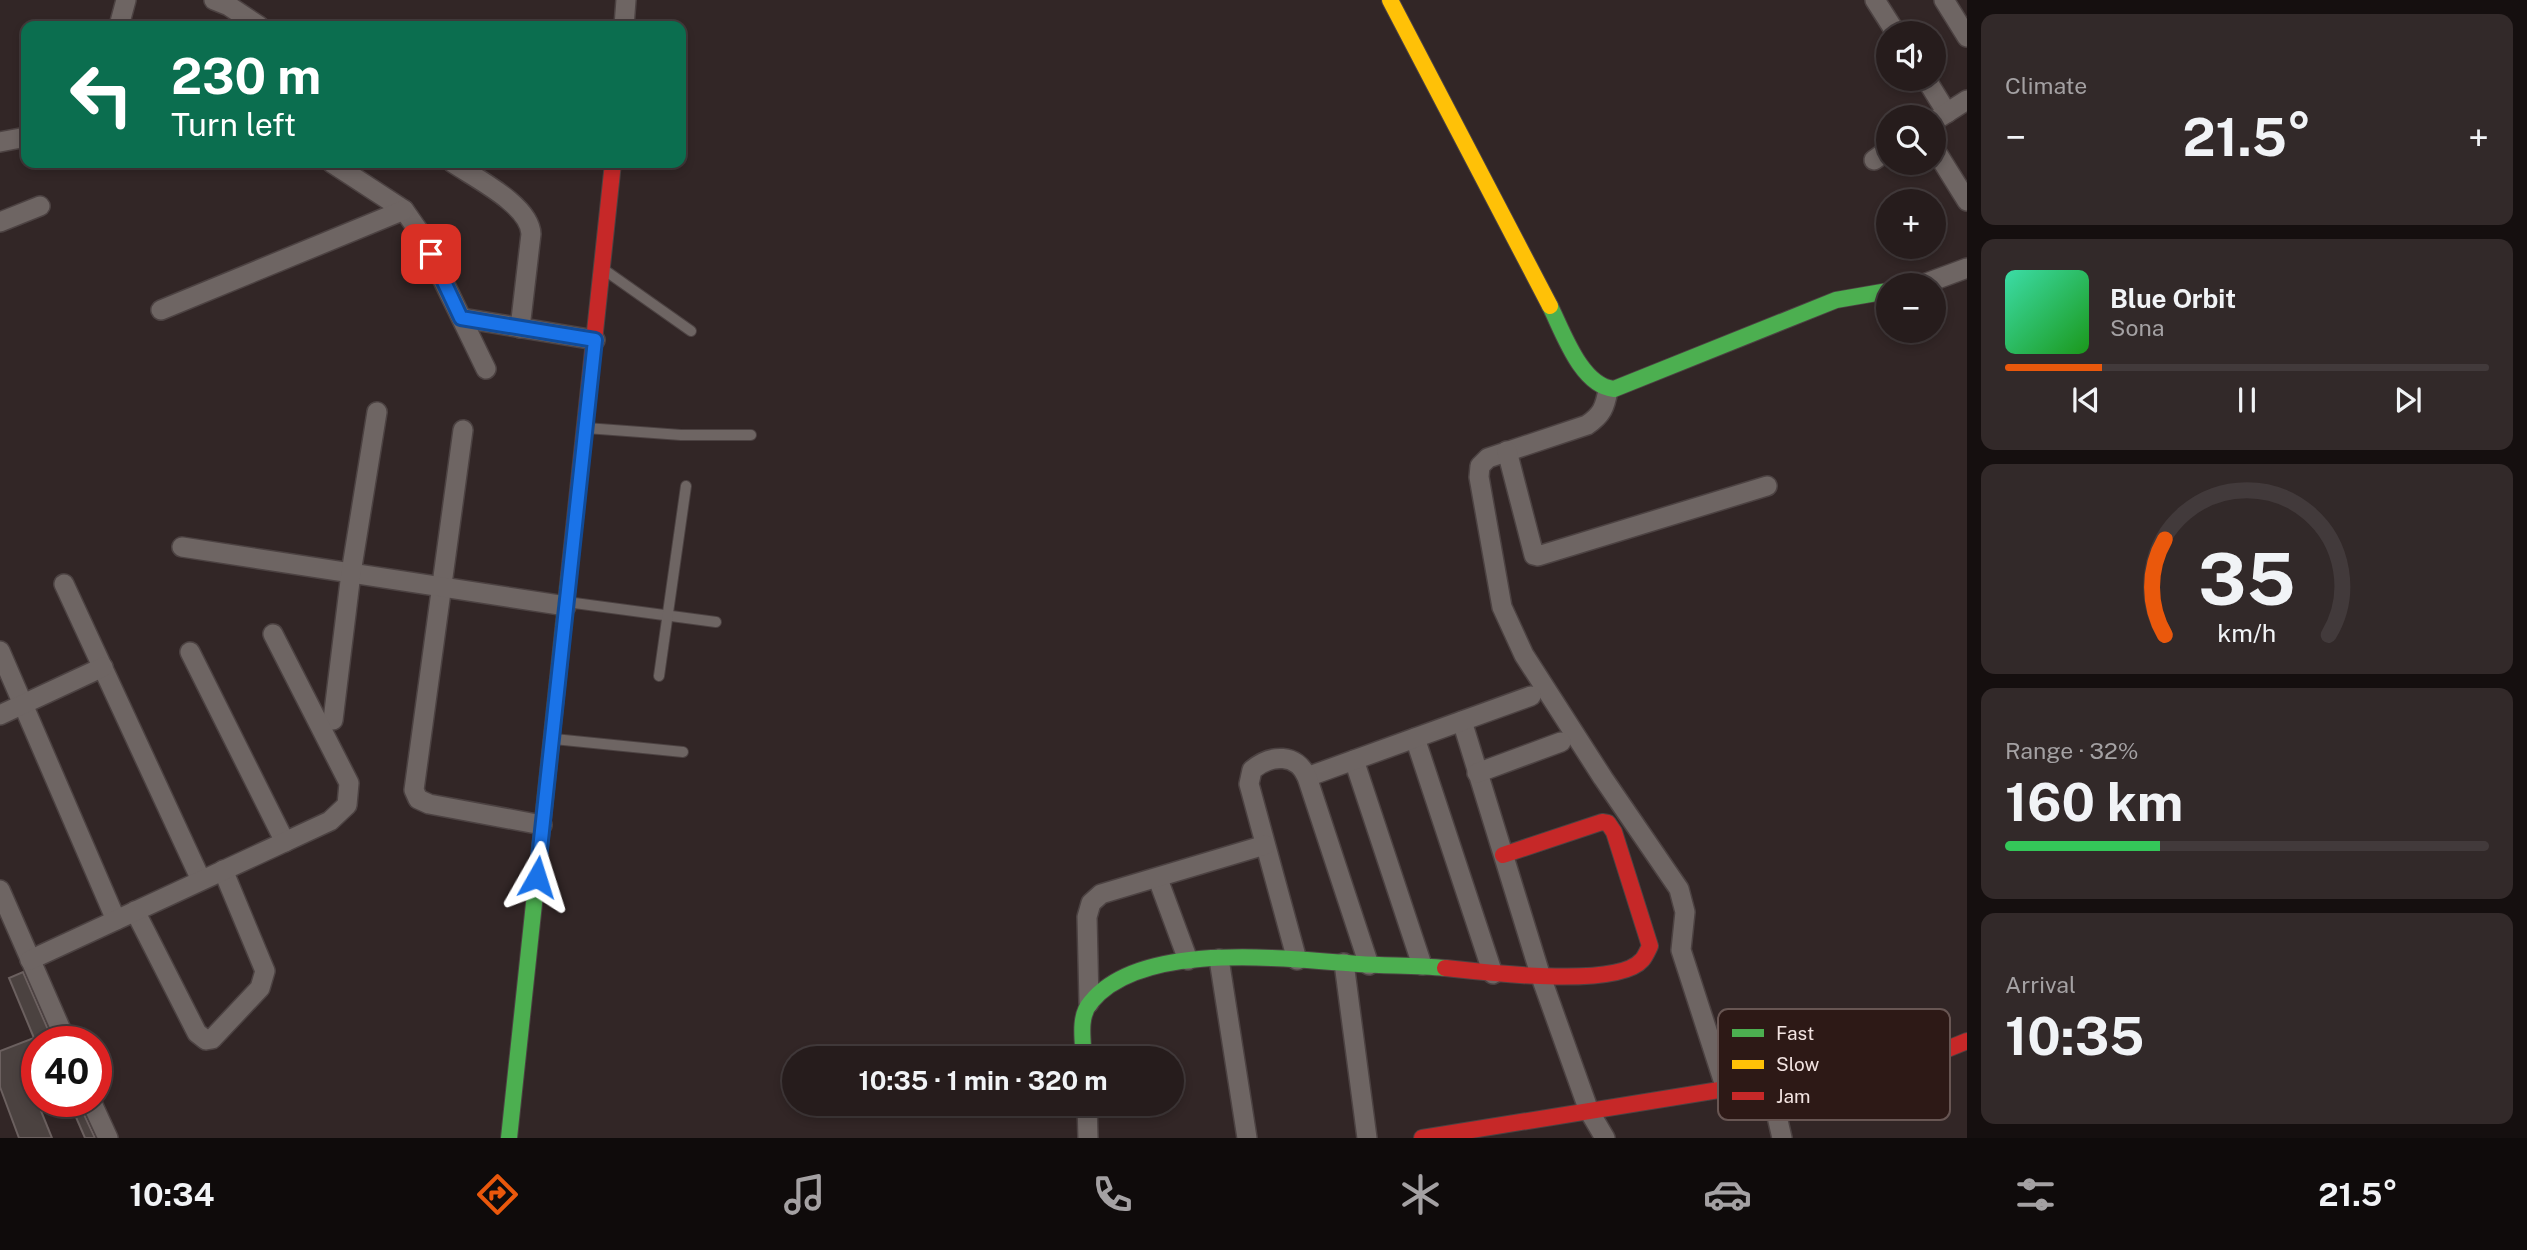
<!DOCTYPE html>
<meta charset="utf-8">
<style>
body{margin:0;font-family:"Public Sans",sans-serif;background:#322929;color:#f1f3f6;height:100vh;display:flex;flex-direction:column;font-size:26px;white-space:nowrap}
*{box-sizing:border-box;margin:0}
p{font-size:23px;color:#a4a1a3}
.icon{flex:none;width:38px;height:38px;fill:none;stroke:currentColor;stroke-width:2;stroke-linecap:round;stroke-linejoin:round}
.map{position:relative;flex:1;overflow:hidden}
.side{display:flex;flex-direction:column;gap:14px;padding:14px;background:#150f0f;width:560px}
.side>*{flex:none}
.banner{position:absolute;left:21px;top:21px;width:665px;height:147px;border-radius:14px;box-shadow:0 4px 10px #0003,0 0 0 2px #423a3b;background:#0b6e4f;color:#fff;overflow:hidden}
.tools{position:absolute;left:1876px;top:21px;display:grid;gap:14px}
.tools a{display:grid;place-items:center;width:70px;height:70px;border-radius:50%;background:#261c1c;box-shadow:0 4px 10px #0003,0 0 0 2px #423a3b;font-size:35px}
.speed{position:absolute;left:21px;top:1026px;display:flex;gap:14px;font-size:35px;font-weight:700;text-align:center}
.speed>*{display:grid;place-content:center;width:91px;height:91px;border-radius:50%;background:#261c1c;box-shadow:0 4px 10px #0003,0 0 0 2px #423a3b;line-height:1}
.speed .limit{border:10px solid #d22;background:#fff;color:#111}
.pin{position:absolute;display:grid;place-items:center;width:60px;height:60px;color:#fff;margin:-30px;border-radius:14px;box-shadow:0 4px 10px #0006}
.me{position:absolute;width:77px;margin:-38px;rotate:6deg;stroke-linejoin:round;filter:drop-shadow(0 0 5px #0008)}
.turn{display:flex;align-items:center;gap:24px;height:147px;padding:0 35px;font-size:32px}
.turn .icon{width:91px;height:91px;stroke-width:2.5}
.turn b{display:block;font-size:49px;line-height:60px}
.big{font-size:52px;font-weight:700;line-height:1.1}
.side .widget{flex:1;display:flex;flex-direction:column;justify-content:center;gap:10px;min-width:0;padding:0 24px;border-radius:14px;background:#322929}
.side .dial{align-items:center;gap:0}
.dial svg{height:182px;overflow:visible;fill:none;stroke:#423a3b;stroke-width:7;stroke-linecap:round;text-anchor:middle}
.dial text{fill:#f1f3f6;stroke:none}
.song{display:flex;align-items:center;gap:21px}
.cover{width:84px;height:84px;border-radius:10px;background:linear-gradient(135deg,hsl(160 70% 55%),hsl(120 70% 35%))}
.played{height:7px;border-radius:4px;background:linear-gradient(90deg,#ea580c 20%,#423a3b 20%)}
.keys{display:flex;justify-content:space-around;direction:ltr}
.heat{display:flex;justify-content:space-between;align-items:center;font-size:38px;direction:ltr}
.charge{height:10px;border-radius:5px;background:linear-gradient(90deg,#34c759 32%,#423a3b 0)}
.trip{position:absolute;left:782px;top:1046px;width:402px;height:70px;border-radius:35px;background:#261c1c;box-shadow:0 4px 10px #0003,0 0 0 2px #423a3b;font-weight:700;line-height:70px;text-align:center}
.menu{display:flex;height:112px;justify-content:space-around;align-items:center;background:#0f0b0b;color:#a4a1a3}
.menu .icon{width:49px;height:49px}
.menu .on{color:#ea580c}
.menu b{font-size:32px;color:#f1f3f6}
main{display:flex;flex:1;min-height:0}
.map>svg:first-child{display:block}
.building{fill:#4b4240;stroke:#6b605f;stroke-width:2}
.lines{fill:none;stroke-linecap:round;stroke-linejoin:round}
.lane-casing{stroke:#4c4242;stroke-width:12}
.street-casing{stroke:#4c4242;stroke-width:22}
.fast-casing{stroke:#4c4242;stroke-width:18}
.slow-casing{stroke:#4c4242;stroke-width:18}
.jam-casing{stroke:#4c4242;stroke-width:18}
.lane{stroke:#6e6563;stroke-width:10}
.street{stroke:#6e6563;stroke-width:19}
.fast{stroke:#4caf50;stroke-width:16}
.slow{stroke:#ffc107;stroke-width:16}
.jam{stroke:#c62828;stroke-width:16}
.route-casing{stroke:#114b97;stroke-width:18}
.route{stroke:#1a73e8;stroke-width:12}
.key{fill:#2d1916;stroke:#685653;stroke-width:2}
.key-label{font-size:19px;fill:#f2e3e1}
</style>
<main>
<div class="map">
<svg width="1967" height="1138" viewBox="0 0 1967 1138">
<rect width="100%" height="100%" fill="#322626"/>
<!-- building -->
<g class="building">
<path d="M 23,972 L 53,1041 L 37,1041 L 37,1101 L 52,1138 L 19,1138 L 0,1087 L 0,1051 L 34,1038 L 9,978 Z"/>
<path d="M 80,1105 L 80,1106 L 95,1138 L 85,1138 L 72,1108 Z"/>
</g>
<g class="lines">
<!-- lane casing -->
<g class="lane-casing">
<g id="lane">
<path d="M 603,269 L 691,331"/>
<path d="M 586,428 L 681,435 L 751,435"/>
<path d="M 567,602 L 716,622"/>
<path d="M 659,676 L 686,486"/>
<path d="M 554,739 L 683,752"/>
</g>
</g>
<!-- street casing -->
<g class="street-casing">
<g id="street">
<path d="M 214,0 L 229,6 L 259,26"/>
<path d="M 1875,0 L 1896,33"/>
<path d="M 1944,0 L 1967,37"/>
<path d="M 119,26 L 126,0"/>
<path d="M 624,26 L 626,0"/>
<path d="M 1926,79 L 1947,113"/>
<path d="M 1934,121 L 1967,100"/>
<path d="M 0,142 L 26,137"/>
<path d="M 1934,148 L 1967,201"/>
<path d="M 1874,160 L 1888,150"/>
<path d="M 332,163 L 404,210 L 420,233 L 486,369"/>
<path d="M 453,163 C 475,178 530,205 531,234 L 520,328"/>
<path d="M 0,222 L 40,206"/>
<path d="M 1921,285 L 1967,268"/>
<path d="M 161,310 L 404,210"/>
<path d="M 462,318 L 595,340"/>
<path d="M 1608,390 C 1605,407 1602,415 1587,425 L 1488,458 L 1480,466 L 1479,477 L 1502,607 L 1524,655 L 1603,778 L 1679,889 L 1685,912 L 1681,950 L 1726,1089"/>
<path d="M 463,430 L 414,790 L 418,799 L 429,804 L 542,825"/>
<path d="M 1507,451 L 1534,555 L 1538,556 L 1767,486"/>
<path d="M 182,547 L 566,606"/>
<path d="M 64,584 L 201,880"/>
<path d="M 0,651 L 116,920"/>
<path d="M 190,652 L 285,842"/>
<path d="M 0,715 L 103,667"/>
<path d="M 333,720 L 351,573 L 377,412"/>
<path d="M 1462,721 L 1541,977 L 1589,1111 L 1605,1138"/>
<path d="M 1415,738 L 1493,974"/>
<path d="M 1354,760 L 1422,965"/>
<path d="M 1477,773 L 1561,742"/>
<path d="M 1307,777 L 1531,696"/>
<path d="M 1158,879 L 1188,960"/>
<path d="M 0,890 L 66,1041"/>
<path d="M 135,911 L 197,1033 L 206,1040 L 212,1039 L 260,988 L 265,971 L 223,870"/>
<path d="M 1219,959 L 1247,1138"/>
<path d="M 30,960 L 330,821 L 347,805 L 349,783 L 273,634"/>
<path d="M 1297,960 L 1249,784 L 1252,770 C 1271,754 1297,753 1307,777 L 1369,965"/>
<path d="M 1344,963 L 1367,1138"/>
<path d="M 1089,1003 L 1087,917 L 1091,903 L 1101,894 L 1265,845"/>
<path d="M 1769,1082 L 1782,1138"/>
<path d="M 91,1101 L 108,1138"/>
<path d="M 1087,1104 L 1088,1138"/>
</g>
</g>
<!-- fast casing -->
<g class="fast-casing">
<g id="fast">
<path d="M 1550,306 C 1563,332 1581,386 1614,389 L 1836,300 L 1888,291"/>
<path d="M 1084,1059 C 1083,1041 1078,1016 1091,1002 C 1142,940 1287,959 1359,964 C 1388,966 1416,965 1445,968"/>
<path d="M 509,1138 L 569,575"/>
</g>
</g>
<!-- slow casing -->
<g class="slow-casing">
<path id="slow" d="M 1390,0 L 1550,306"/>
</g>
<!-- jam casing -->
<g class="jam-casing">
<g id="jam">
<path d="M 569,575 L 613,163"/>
<path d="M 1445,968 C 1482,972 1617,989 1642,960 C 1645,957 1648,950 1650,946 L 1614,832 L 1608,823 L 1602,822 L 1503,855"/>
<path d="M 1422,1138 L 1930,1056 L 1967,1041"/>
</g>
</g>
<!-- lane -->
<use href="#lane" class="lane"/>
<!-- street -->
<use href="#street" class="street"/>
<!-- fast -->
<use href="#fast" class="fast"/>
<!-- slow -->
<use href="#slow" class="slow"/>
<!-- jam -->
<use href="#jam" class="jam"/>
</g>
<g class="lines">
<!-- route casing -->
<g class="route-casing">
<path id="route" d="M 431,254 L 461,318 L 595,340 L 537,877"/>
</g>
<!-- route -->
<use href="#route" class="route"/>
</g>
<!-- legend -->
<rect x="1718" y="1009" width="232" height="111" rx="10" class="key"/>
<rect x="1732" y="1029" width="32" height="8" fill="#4caf50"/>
<rect x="1732" y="1060" width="32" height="9" fill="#ffc107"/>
<rect x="1732" y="1092" width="32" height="8" fill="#c62828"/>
<g class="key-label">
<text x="1776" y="1040">Fast</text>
<text x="1776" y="1071">Slow</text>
<text x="1776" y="1103">Jam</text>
</g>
</svg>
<div class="tools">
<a><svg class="icon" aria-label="sound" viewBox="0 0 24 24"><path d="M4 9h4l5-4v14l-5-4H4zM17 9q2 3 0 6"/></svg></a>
<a><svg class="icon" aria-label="search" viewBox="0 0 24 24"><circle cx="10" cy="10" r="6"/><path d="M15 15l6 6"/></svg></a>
<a>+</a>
<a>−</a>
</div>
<div class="speed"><div class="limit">40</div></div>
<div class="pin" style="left:431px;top:254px;background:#d93025"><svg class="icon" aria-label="arrive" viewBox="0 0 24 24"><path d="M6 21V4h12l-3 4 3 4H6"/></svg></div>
<svg class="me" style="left:537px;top:877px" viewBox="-20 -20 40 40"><path d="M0-17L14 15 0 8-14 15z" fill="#1a73e8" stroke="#fff" stroke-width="4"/></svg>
<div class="trip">10:35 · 1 min · 320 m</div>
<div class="banner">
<div class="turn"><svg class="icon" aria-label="left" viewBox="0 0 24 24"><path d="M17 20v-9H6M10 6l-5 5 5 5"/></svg><div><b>230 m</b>Turn left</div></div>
</div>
</div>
<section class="side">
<div class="widget"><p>Climate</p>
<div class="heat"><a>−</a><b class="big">21.5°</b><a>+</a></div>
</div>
<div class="widget">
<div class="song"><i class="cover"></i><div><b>Blue Orbit</b><p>Sona</p></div></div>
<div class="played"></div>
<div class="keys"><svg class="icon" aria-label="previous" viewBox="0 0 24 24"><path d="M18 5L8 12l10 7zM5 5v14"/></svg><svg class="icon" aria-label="pause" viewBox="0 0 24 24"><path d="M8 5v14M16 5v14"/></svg><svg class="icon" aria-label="next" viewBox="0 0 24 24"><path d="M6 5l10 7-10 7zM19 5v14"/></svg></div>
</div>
<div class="widget dial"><svg viewBox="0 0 100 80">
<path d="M14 69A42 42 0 1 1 86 69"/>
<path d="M14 69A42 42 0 0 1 14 27" stroke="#ea580c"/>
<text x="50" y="56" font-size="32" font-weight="700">35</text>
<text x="50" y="72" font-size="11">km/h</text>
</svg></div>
<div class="widget"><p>Range · 32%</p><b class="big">160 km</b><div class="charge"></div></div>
<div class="widget"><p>Arrival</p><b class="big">10:35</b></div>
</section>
</main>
<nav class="menu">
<b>10:34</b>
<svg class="icon on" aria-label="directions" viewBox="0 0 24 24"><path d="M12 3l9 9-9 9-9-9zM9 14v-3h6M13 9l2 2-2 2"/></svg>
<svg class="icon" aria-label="music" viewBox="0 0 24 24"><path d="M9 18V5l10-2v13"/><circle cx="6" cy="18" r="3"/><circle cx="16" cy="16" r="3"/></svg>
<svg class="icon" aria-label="phone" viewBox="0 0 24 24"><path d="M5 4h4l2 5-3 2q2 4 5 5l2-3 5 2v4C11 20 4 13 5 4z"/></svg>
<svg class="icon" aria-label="climate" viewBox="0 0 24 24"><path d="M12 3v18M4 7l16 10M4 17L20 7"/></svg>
<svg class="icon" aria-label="car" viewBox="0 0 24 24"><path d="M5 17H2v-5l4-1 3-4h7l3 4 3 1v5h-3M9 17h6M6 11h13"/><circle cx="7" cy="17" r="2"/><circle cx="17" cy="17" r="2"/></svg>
<svg class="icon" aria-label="filters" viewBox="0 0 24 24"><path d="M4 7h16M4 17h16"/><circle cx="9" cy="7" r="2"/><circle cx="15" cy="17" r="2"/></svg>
<b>21.5°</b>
</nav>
